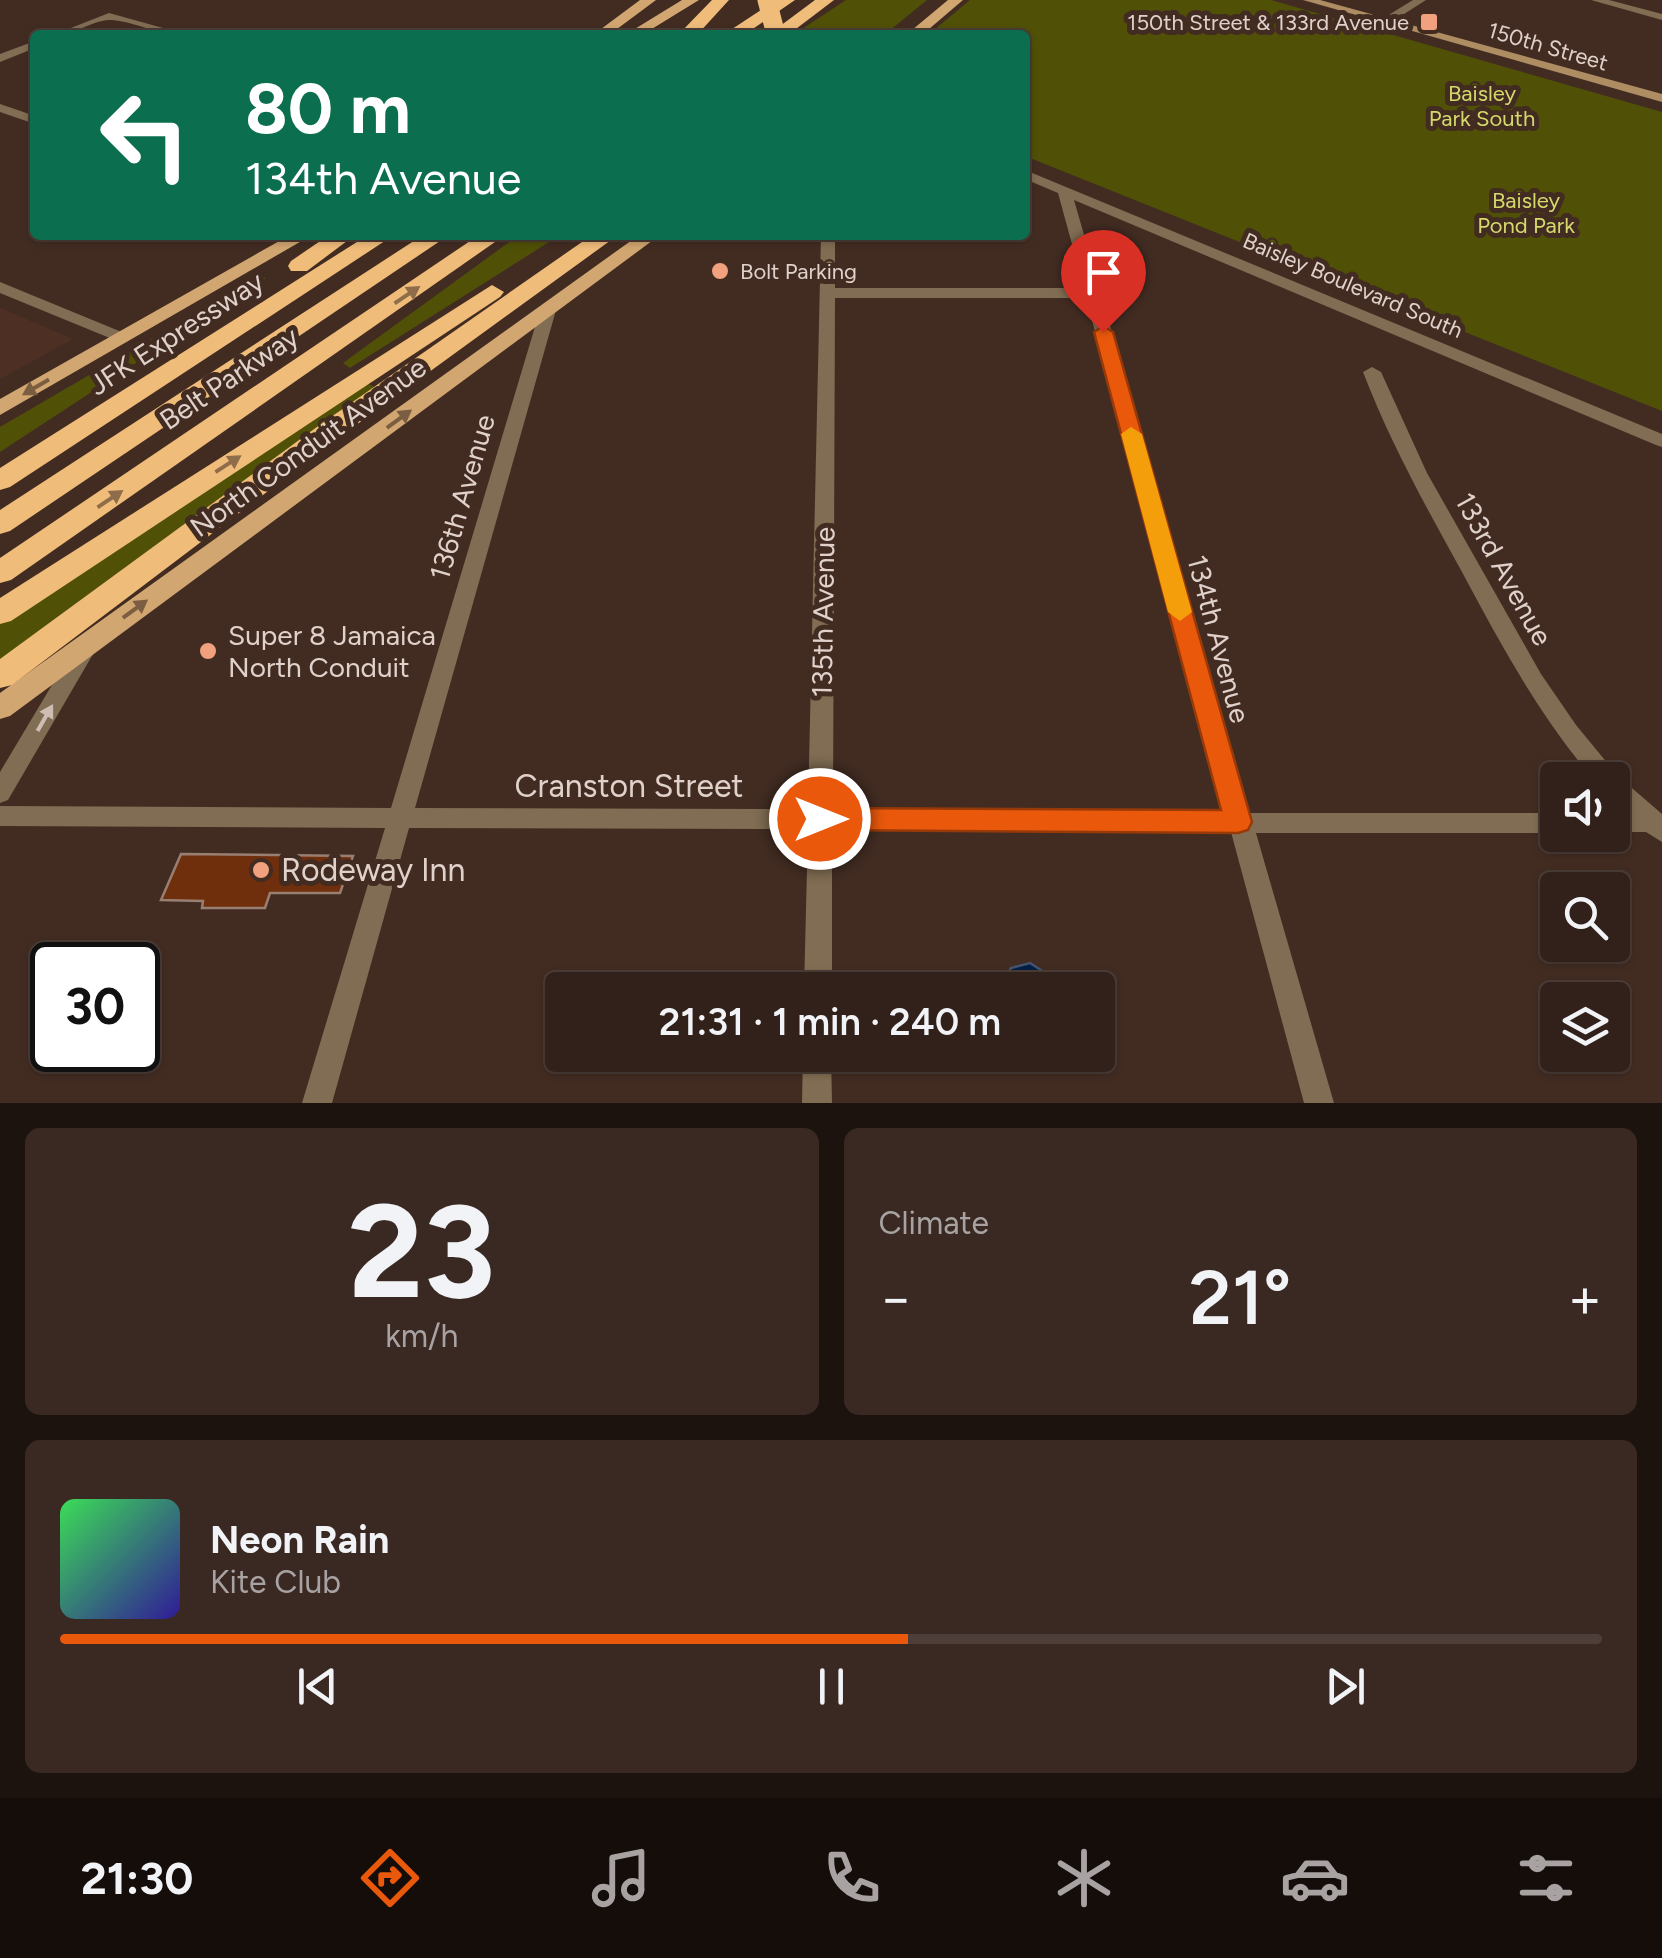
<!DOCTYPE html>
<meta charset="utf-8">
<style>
body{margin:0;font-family:Figtree,sans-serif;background:#3a2923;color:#f1f3f6;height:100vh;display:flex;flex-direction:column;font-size:38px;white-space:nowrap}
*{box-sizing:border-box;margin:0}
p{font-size:32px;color:#a8a3a2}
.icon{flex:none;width:55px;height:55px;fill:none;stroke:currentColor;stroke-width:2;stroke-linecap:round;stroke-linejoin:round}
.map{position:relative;height:1103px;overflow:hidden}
.side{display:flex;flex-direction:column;gap:25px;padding:25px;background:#1c120e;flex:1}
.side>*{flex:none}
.top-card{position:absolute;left:30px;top:30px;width:1000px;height:210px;border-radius:10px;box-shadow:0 2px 8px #0004,0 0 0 2px #4d3e39;background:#0b6e4f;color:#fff;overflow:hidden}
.buttons{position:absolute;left:1540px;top:762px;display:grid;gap:20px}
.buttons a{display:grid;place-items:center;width:90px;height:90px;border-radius:10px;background:#32211a;box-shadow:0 2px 8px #0004,0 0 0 2px #4d3e39;font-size:50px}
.speed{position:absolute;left:30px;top:942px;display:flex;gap:20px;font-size:50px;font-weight:700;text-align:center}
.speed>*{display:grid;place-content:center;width:130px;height:130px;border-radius:50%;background:#32211a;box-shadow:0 2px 8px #0004,0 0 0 2px #4d3e39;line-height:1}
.speed .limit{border:5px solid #111;border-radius:15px;background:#fff;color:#111}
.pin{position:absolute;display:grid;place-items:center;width:85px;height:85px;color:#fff;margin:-102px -42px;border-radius:50% 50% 50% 0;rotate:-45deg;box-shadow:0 0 10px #0007}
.pin .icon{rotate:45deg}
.me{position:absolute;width:110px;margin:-55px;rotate:90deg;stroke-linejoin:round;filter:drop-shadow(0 0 8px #0008)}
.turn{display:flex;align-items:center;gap:35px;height:210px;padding:0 50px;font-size:45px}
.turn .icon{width:130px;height:130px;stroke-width:2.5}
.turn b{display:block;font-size:70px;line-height:85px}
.big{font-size:75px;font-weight:600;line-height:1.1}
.side .tile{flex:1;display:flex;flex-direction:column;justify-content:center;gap:15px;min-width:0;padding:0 35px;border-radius:15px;background:#3a2923}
.side .dial{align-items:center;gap:0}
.dial b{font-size:130px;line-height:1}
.song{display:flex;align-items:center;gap:30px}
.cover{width:120px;height:120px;border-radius:15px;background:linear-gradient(135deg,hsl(130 70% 55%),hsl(250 70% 35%))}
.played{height:10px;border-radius:5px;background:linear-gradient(90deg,#ea580c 55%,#4d3e39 55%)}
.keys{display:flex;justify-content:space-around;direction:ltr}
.heat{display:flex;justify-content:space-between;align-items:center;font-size:55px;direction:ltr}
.side .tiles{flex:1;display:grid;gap:25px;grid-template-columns:1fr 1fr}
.tile:last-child{grid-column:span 2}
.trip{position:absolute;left:545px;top:972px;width:570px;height:100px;border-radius:10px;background:#32211a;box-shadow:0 2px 8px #0004,0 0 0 2px #4d3e39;font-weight:600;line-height:100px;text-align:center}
.dock{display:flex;height:160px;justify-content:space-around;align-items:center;background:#140d0a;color:#a8a3a2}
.dock .icon{width:70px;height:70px}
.dock .active{color:#ea580c}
.dock b{font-size:45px;color:#f1f3f6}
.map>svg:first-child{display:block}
.built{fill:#4d3023}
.green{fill:#505107}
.water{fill:#031f46;stroke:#45546e;stroke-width:2.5}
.building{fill:#702f0c;stroke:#997e72;stroke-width:2.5}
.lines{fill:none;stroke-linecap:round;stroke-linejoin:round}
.street{fill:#816d53;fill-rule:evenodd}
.secondary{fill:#ae8d63;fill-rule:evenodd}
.primary{fill:#d1a670;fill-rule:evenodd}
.highway{fill:#f0bc7a;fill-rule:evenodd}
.highway-bridge{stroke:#f0bc7a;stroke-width:19}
.oneway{fill:#906d4a}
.oneway2{fill:#7b5d41}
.oneway3{fill:#cdbdb3}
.route{fill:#ea580c;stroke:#983908;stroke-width:2.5}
.slow{fill:#f59e0b}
.poi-dot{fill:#f2a17e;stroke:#422c22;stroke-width:4}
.labels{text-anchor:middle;stroke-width:10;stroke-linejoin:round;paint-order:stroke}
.far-poi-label{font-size:22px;fill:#e0d1cb;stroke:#422c22;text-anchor:end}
.far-street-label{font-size:22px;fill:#e0d1cb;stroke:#422c22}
.far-park-label{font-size:22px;fill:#d5d96c;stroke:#422c22}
.street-label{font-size:28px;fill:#e0d1cb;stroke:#422c22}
.poi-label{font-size:28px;fill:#e0d1cb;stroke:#422c22;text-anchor:start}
.near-street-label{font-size:32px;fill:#e0d1cb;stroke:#422c22}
.near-poi-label{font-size:32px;fill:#e0d1cb;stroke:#422c22;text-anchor:start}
</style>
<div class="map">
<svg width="1662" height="1103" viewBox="0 0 1662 1103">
<rect width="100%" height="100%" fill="#422c22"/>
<!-- built -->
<path class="built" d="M 0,308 L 73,339 L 0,379 Z"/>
<!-- green -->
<g class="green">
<path d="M 846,0 L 927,0 L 884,35 L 793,35 Z"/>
<path d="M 970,0 L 1271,0 L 1662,112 L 1662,411 L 1025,156 L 1025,35 L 928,35 Z"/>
<path d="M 519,235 L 560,235 L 350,368 L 343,363 Z"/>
<path d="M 259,276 L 266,278 L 0,452 L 0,427 Z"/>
<path d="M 368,384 L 377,388 L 0,666 L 0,623 Z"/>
</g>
<!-- water -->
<path class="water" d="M 1030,963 L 1047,974 L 1050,990 L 1008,990 L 1006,976 L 1011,968 Z"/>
<!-- building -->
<path class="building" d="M 181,854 L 353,856 L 340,893 L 270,893 L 265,908 L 202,908 L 203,901 L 161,900 Z"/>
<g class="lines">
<!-- street -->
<g class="street">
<path d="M 1413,0 L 1426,0 L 1390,23 L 1382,23 L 1382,19 Z"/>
<path d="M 1591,0 L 1609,0 L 1662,14 L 1662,20 Z"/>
<path d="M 109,13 L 181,33 L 183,35 C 158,35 127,19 109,20 C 90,21 76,35 53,35 Z"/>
<path d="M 35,41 L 35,48 L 0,62 L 0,54 Z"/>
<path d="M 0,104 L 35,116 L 35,124 L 0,112 Z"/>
<path d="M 1025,170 L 1662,434 L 1662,447 L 1656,445 L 1074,200 L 1250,813 L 1558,813 L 1558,833 L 1256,833 L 1334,1103 L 1304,1103 L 1231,832 L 832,829 L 832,990 L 804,990 L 808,829 L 409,828 L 332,1103 L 302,1103 L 385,828 L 0,826 L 0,806 L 391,808 L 540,310 L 548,305 L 556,310 L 415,808 L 808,809 L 821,235 L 835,235 L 835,288 L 1084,288 L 1058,193 L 1025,179 ZM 835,298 L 1086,298 L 1225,812 L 833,809 Z"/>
<path d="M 0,282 L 129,335 L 131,338 L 123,343 L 117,341 L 0,293 Z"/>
<path d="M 1372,367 L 1381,372 L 1427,473 L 1541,674 L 1576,725 L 1618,776 L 1662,814 L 1662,842 L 1646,832 L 1612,832 L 1612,812 L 1625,812 L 1612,799 L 1612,780 L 1594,780 C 1540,717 1501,645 1462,572 C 1426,507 1390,442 1363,372 Z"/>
<path d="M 85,641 L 93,643 L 96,649 L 8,800 L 0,803 L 0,772 L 77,643 Z"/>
<path d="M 803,1055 L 831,1055 L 832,1103 L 802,1103 Z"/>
</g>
<!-- secondary -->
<path class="secondary" d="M 1303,0 L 1320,0 L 1662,94 L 1662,102 Z"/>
<!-- primary -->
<g class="primary">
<path d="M 640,0 L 656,0 L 609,35 L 593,35 Z"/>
<path d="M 682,0 L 699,0 L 642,35 L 625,35 Z"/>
<path d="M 948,0 L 963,0 L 922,35 L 906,35 Z"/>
<path d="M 290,235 L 312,235 L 0,415 L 0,399 Z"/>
<path d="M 639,235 L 660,235 L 10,716 L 0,719 L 0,693 Z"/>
</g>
<!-- highway -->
<g class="highway">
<path d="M 712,0 L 729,0 L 697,35 L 678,35 Z"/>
<path d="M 776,0 L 795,0 L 744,35 L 723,35 Z"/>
<path d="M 815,0 L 834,0 L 788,35 L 768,35 Z"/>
<path d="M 329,235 L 355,235 L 307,271 L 291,271 L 288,266 L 291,261 Z"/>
<path d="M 368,235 L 394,235 L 10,487 L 0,490 L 0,468 Z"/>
<path d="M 423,235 L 449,235 L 10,531 L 0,534 L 0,510 Z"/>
<path d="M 479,235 L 505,235 L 11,580 L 0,583 L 0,558 Z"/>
<path d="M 592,235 L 618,235 L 341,436 L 12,685 L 0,688 L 0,659 L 321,424 Z"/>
<path d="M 492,285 L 504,292 L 500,297 L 11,621 L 0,624 L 0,598 Z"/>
</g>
<!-- highway-bridge -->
<path class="highway-bridge" d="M 767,0 L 776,35"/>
</g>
<!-- one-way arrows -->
<defs><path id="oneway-solid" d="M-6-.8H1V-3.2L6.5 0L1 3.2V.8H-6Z" transform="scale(2.5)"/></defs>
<g class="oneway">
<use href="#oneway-solid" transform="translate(407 295) rotate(-34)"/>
<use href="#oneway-solid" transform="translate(228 464) rotate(-33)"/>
<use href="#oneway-solid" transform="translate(110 499) rotate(-34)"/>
</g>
<g class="oneway2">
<use href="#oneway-solid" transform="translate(36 387) rotate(150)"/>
<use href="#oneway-solid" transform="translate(399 419) rotate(-36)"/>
<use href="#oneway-solid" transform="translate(135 609) rotate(-36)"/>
</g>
<use class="oneway3" href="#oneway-solid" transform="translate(45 718) rotate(-60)"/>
<!-- route -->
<path class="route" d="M 1103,326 L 1113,332 L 1252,822 L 1248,830 L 1238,833 L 820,830 L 810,827 L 806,819 L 810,811 L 820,808 L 1221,810 L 1094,332 Z"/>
<!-- slow -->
<path class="slow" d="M 1131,427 L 1142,434 L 1192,612 L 1180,621 L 1168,612 L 1121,434 Z"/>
<!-- markers -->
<g class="poi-dot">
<rect x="1419" y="12" width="20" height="20" rx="5"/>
<circle cx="720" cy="271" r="10"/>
<circle cx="208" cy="651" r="10"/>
<circle cx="261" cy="870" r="10"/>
</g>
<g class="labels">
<!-- far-poi labels -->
<g class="far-poi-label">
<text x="1409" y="30">150th Street &amp; 133rd Avenue</text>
<text x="740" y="279" text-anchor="start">Bolt Parking</text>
</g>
<!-- far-street labels -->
<g class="far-street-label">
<text transform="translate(1548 46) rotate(16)" y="8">150th Street</text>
<text transform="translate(1353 285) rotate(23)" y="8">Baisley Boulevard South</text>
</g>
<!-- far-park labels -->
<g class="far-park-label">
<text x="1482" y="101">Baisley<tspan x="1482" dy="25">Park South</tspan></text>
<text x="1526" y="208">Baisley<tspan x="1526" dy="25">Pond Park</tspan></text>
</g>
<!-- street labels -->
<g class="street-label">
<text transform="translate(176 333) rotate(-33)" y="10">JFK Expressway</text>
<text transform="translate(229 378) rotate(-34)" y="10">Belt Parkway</text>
<text transform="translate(308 447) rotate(-36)" y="10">North Conduit Avenue</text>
<text transform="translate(462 497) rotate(-74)" y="10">136th Avenue</text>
<text transform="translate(1504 569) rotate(61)" y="10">133rd Avenue</text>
<text transform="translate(823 612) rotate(-89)" y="10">135th Avenue</text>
<text transform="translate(1219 639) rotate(75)" y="10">134th Avenue</text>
</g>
<!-- poi labels -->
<g class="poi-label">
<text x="228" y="645">Super 8 Jamaica<tspan x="228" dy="32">North Conduit</tspan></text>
</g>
<!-- near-street labels -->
<g class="near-street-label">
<text x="629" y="797">Cranston Street</text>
</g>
<!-- near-poi labels -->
<g class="near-poi-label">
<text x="281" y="881">Rodeway Inn</text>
</g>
</g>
</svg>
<div class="buttons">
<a><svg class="icon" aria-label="sound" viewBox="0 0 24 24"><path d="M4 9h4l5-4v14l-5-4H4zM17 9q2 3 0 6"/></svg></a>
<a><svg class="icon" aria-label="search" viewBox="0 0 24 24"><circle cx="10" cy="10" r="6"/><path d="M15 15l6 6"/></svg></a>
<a><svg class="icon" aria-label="layers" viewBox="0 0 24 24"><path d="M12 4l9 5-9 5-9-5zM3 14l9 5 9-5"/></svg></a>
</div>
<div class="speed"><div class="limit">30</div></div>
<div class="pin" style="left:1103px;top:332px;background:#d93025"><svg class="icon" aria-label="arrive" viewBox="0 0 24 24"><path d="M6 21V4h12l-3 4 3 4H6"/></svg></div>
<svg class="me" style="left:820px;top:819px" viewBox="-20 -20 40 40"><circle r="17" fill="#ea580c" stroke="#fff" stroke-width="3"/><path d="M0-11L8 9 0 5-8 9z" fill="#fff"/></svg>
<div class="trip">21:31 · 1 min · 240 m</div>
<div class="top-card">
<div class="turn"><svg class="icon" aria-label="left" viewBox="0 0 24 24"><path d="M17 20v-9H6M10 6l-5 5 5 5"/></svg><div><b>80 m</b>134th Avenue</div></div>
</div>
</div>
<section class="side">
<div class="tiles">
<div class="tile dial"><b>23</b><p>km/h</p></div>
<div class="tile"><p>Climate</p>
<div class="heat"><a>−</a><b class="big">21°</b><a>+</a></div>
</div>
<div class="tile">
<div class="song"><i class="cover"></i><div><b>Neon Rain</b><p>Kite Club</p></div></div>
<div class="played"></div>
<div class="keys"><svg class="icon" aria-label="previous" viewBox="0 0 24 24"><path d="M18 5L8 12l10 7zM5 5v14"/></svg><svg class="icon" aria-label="pause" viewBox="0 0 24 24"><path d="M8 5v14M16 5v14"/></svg><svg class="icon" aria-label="next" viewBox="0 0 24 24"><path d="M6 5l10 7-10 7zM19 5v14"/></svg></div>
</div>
</div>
</section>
<nav class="dock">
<b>21:30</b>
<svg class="icon active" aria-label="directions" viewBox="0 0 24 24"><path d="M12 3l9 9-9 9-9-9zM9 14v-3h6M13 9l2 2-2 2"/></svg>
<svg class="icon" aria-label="music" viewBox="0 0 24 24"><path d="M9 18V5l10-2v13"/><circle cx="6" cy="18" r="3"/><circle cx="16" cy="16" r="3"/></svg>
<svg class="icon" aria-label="phone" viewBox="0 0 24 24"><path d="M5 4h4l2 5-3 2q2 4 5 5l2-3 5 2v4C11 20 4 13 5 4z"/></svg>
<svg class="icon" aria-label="climate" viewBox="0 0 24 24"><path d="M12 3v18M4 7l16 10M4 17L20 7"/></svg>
<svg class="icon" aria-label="car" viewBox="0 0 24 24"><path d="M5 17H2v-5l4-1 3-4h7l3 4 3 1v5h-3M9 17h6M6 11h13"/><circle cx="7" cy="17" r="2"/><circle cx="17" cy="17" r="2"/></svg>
<svg class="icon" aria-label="filters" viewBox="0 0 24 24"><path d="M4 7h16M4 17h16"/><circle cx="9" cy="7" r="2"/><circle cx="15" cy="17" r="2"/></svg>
</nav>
